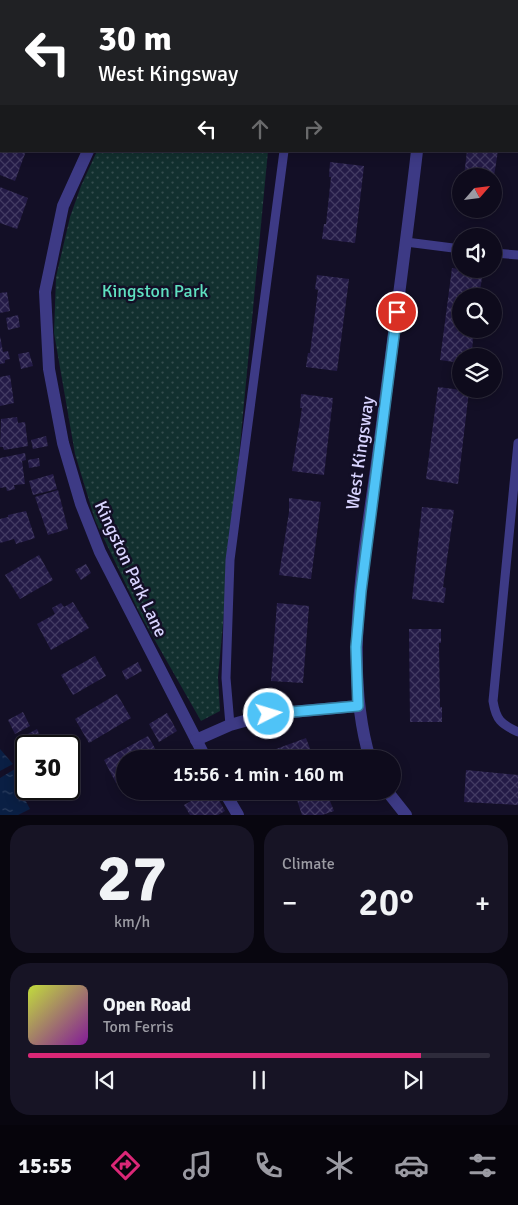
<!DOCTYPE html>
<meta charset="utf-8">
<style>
body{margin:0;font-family:Signika,sans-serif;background:#171425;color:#f1f3f6;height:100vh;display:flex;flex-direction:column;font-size:19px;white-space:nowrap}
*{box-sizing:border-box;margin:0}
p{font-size:16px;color:#9b9ba3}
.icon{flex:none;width:28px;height:28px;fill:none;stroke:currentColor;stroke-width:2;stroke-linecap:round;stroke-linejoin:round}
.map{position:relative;height:815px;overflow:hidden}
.drawer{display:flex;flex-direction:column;gap:10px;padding:10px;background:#08060f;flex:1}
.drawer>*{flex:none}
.hud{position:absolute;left:0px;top:0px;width:519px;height:152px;box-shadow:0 2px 12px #0003,0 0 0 1px #2e2b3b;background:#202124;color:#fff;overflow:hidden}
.needle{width:32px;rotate:62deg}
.tools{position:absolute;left:452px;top:168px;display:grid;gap:10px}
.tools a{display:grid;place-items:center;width:50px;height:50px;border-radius:50%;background:#0e0b1c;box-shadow:0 2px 12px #0003,0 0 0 1px #2e2b3b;font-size:25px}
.speed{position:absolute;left:15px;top:735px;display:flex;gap:10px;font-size:25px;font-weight:700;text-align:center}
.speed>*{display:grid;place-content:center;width:65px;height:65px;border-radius:50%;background:#0e0b1c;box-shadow:0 2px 12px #0003,0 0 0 1px #2e2b3b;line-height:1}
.speed .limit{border:2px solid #111;border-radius:8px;background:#fff;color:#111}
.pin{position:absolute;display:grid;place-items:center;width:42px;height:42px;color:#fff;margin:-21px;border:2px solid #fff;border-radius:50%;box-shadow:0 1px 5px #0007}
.me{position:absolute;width:55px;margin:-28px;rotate:85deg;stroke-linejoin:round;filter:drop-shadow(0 0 4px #0008)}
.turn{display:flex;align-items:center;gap:18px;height:105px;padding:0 15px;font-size:22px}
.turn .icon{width:65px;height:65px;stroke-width:2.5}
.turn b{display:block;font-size:35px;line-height:42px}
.lanes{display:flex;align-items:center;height:48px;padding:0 15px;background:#0003;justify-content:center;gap:25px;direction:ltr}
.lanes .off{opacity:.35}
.big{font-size:38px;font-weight:600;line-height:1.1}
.drawer .widget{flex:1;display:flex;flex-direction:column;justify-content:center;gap:8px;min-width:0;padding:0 18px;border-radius:20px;background:#171425}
.drawer .dial{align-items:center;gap:0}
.dial b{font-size:65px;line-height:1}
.song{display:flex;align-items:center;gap:15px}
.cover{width:60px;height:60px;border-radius:8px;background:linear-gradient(135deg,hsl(70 70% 55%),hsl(290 70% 35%))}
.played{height:5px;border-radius:2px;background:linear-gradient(90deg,#db2777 85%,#2e2b3b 85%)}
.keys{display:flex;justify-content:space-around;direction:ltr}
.heat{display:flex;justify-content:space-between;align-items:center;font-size:28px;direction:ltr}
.drawer .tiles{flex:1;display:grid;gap:10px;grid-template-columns:1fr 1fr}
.widget:last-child{grid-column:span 2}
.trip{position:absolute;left:116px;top:750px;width:285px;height:50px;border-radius:25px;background:#0e0b1c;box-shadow:0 2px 12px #0003,0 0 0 1px #2e2b3b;font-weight:600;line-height:50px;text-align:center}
.tab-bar{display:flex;height:80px;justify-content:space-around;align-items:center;background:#06040b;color:#9b9ba3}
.tab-bar .icon{width:35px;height:35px}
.tab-bar .selected{color:#db2777}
.tab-bar b{font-size:22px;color:#f1f3f6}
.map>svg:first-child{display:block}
.grass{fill:url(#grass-dots)}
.water{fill:url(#water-ripples)}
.building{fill:url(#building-cross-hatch)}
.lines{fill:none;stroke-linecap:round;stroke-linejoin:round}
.lane{stroke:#3d3a85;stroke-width:9}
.street{stroke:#3d3a85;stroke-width:12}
.route-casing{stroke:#337fa1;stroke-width:12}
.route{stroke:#4fc3f7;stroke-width:9}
.labels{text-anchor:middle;stroke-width:5;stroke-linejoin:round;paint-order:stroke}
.park-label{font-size:18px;fill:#5fe0c0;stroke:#130f26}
.street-label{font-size:18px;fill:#d9d4ff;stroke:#130f26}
</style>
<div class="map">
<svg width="518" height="815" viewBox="0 0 518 815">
<defs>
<pattern id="grass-dots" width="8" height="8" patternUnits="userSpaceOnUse" patternTransform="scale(1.25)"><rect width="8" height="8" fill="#12302f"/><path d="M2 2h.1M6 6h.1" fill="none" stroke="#344d4e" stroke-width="1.8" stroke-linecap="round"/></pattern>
<pattern id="water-ripples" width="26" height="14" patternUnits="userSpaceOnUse" patternTransform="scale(1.25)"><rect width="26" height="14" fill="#0a1f44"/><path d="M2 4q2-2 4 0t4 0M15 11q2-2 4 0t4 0" fill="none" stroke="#2d3f60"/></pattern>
<pattern id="building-cross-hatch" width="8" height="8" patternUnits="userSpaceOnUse" patternTransform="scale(1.25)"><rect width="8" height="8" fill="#241b47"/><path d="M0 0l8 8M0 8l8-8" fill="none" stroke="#433b63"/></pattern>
</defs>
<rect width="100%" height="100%" fill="#130f26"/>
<!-- grass -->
<g class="grass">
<path d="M 209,0 L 290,0 L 207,1 Z"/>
<path d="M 97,151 L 268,151 L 218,677 L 220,711 L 201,721 L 141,616 L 95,520 L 75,454 L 54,333 L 56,277 L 70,217 L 81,186 Z"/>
</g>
<!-- water -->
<g class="water">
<path d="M 0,749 L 13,764 L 0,771 Z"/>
<path d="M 15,769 L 22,781 L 21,792 L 30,809 L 18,815 L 0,815 L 0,778 Z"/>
</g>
<!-- building -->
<g class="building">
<path d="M 0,151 L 26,151 L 15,181 L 0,175 Z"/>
<path d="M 467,151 L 498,151 L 494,176 L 464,176 Z"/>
<path d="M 330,162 L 364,166 L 355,243 L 322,239 L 324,224 L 326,224 L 331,177 L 329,177 Z"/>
<path d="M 494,183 L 497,183 L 495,198 L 494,198 Z"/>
<path d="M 0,187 L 28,198 L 17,229 L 0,223 Z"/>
<path d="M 452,268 L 483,272 L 479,296 L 461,296 L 461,329 L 474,329 L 472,350 L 475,350 L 474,356 L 461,356 L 461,363 L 440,360 Z"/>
<path d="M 317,275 L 349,279 L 337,371 L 306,367 L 308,353 L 310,353 L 318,290 L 315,289 Z"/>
<path d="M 7,292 L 10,311 L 0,313 L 0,293 Z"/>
<path d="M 18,315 L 20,327 L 8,330 L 6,318 Z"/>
<path d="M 0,336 L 3,352 L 8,351 L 10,359 L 5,360 L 5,363 L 0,364 Z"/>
<path d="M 29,352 L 33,366 L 21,369 L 18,354 Z"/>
<path d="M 10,375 L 14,403 L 0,406 L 0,377 Z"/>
<path d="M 438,387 L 469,391 L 458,484 L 426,479 Z"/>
<path d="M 301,394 L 333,398 L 324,475 L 292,471 L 302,408 L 300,408 Z"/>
<path d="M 17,417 L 18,423 L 25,422 L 28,446 L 4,450 L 3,447 L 0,447 L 1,419 Z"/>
<path d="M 46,436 L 48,446 L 33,449 L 31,440 Z"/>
<path d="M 25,453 L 26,460 L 22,461 L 25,484 L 14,485 L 15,489 L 7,491 L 6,487 L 0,488 L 0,458 Z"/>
<path d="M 39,458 L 40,466 L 29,468 L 28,460 Z"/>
<path d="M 53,474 L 57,489 L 33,495 L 29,481 Z"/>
<path d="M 58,490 L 68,529 L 48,535 L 35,497 Z"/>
<path d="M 289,498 L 321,502 L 311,579 L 279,575 L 289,512 Z"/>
<path d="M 422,507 L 454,510 L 443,587 L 446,588 L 444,603 L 412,599 Z"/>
<path d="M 26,511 L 35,538 L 16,544 L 14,539 L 0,543 L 0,519 L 8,517 L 8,515 Z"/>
<path d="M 39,555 L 53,580 L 20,599 L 5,575 Z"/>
<path d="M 86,564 L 91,573 L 81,580 L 75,570 Z"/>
<path d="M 73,602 L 89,628 L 51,650 L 37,624 L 55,614 L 52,608 L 61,603 L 64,607 Z"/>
<path d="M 277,603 L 309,606 L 303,683 L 271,681 Z"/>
<path d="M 409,629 L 441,629 L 441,643 L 439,643 L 440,707 L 442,707 L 442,722 L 410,722 Z"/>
<path d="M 95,656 L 106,676 L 73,695 L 61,675 Z"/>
<path d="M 138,662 L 142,671 L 126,680 L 122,671 Z"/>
<path d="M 117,694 L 131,718 L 89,743 L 75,719 Z"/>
<path d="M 23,712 L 30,726 L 15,734 L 8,720 Z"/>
<path d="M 167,713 L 177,731 L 159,742 L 149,724 Z"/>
<path d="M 37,729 L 44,745 L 31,746 L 24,736 Z"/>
<path d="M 148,736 L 161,759 L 125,759 L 125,779 L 116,783 L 104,760 Z"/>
<path d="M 306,738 L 314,759 L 280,759 L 276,749 Z"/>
<path d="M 466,770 L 518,775 L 518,805 L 464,802 Z"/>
<path d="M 209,791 L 214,791 L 225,811 L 218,815 L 190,815 L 184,805 Z"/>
<path d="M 294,791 L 326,791 L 334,811 L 322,815 L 302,815 Z"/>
</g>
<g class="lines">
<!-- lane -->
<g class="lane">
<path d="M 308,1 L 308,0"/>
<path d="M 406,242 L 461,249"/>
<path d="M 494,253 L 518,255"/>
<path d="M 518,443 L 493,701 C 496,720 501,724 518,732"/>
<path d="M 230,725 L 226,678 L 230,560 L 284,151"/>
</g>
<!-- street -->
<g class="street">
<path d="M 195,1 L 196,0"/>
<path d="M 442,1 L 442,0"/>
<path d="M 88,151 L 63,206 L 45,292 L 49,369 L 63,443 L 81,504 L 100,552 L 206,759"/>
<path d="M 196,740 L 230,725 L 269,714 L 358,706"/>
<path d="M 370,759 C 342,666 365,550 378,455 C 391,354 405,253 417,151"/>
<path d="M 224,791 L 238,815"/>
<path d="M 387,791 L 406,815"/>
</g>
</g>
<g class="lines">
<!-- route casing -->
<g class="route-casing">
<path id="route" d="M 269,714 L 358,706 L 356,647 L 361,591 L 397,312"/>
</g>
<!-- route -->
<use href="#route" class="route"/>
</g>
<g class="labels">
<!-- park labels -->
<g class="park-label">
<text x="155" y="297">Kingston Park</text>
</g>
<!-- street labels -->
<g class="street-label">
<text transform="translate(360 453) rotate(-82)" y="6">West Kingsway</text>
<text transform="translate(131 569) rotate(65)" y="6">Kingston Park Lane</text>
</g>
</g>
</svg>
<div class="tools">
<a><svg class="needle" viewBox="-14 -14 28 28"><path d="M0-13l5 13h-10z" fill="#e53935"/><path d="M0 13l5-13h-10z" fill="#9b9ba3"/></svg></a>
<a><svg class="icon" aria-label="sound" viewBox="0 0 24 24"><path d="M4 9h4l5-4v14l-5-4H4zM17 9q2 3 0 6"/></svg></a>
<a><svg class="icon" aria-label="search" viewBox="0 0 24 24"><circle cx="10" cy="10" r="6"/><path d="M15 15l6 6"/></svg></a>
<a><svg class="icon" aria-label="layers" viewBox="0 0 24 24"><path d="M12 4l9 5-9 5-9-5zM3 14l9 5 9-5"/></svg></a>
</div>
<div class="speed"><div class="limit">30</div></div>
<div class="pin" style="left:397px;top:312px;background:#d93025"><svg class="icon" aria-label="arrive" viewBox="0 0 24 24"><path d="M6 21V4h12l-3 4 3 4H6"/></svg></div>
<svg class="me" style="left:269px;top:714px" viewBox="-20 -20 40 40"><circle r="17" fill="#4fc3f7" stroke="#fff" stroke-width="3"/><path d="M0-11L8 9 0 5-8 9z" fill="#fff"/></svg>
<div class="trip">15:56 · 1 min · 160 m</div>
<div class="hud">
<div class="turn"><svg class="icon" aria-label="left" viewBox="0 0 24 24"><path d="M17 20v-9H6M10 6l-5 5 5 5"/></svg><div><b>30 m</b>West Kingsway</div></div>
<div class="lanes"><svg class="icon" aria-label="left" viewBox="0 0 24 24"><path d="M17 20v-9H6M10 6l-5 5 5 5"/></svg><svg class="icon off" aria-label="ahead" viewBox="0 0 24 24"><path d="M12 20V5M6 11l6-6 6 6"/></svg><svg class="icon off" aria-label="right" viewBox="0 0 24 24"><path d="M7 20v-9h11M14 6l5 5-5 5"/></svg></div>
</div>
</div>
<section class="drawer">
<div class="tiles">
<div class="widget dial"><b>27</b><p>km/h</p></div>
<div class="widget"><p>Climate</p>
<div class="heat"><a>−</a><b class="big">20°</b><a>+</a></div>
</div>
<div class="widget">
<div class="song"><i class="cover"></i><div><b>Open Road</b><p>Tom Ferris</p></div></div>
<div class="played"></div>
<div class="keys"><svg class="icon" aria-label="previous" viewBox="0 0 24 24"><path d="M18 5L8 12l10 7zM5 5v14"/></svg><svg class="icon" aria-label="pause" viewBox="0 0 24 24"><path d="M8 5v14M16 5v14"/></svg><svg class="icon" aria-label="next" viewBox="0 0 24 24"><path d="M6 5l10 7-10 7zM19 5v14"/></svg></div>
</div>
</div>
</section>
<nav class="tab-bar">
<b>15:55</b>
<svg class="icon selected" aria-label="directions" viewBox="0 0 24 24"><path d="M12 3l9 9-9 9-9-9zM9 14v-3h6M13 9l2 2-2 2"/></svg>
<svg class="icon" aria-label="music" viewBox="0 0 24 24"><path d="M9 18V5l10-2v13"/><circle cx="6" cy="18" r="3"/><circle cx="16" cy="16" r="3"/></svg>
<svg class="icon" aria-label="phone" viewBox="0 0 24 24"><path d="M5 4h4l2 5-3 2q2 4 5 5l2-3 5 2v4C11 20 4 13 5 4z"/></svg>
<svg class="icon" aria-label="climate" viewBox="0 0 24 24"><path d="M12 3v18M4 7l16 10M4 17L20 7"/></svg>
<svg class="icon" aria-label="car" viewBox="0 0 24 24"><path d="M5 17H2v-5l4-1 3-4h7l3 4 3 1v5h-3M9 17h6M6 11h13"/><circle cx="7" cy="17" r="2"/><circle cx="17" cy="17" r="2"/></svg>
<svg class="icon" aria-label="filters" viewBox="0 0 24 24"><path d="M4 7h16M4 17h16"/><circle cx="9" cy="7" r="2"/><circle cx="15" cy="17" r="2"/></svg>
</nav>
